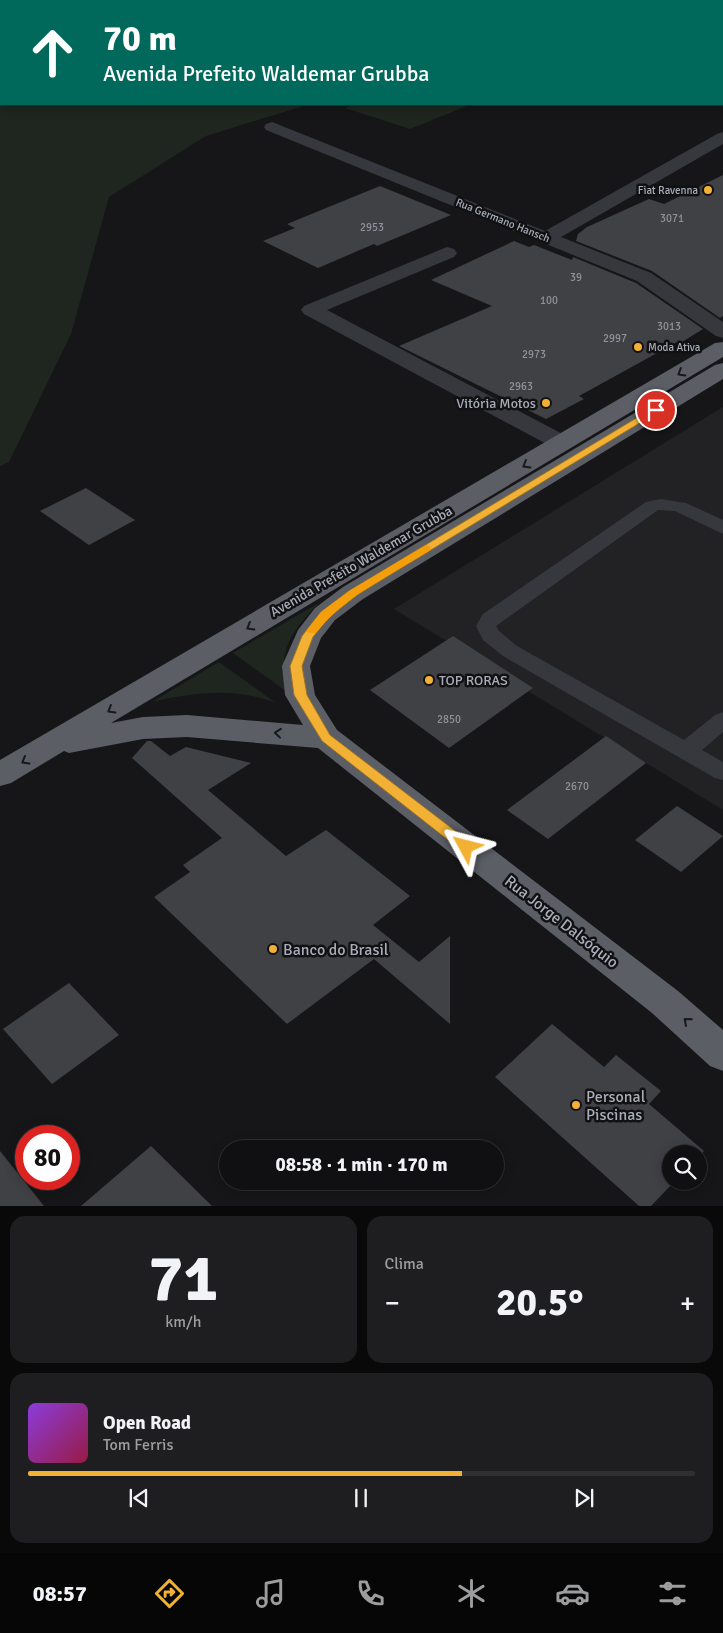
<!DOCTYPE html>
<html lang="pt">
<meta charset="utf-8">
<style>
body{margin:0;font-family:Signika,sans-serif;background:#1e1e20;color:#f1f3f6;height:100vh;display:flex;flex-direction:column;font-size:19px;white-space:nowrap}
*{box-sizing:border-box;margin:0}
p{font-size:16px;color:#9c9d9f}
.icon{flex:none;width:28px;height:28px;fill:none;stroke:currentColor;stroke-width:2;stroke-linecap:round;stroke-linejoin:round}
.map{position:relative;height:1206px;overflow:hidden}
.details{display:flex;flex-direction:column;gap:10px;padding:10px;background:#09090a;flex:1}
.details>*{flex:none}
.guide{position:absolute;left:0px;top:0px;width:724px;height:105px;box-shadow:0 2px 12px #0003,0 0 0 1px #303032;background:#00695c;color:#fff;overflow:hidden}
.tools{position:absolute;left:662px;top:1145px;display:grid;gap:10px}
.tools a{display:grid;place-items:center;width:45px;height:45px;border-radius:50%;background:#101012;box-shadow:0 2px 12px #0003,0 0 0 1px #303032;font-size:25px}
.speed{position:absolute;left:15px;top:1125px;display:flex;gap:10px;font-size:25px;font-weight:700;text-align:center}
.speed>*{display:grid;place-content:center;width:65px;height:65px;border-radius:50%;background:#101012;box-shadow:0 2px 12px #0003,0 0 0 1px #303032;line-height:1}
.speed .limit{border:8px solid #d22;background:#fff;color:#111}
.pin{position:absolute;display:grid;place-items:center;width:42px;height:42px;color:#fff;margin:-21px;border:2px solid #fff;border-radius:50%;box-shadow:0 1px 5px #0007}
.me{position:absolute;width:55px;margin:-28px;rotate:308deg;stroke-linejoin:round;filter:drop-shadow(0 0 4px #0008)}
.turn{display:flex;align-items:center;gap:18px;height:105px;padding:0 20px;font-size:22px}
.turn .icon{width:65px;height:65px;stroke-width:2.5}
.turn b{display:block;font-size:35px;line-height:42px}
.big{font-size:38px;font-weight:700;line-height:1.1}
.details .widget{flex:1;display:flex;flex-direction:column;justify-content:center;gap:8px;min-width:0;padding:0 18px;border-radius:15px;background:#1e1e20}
.details .dial{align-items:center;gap:0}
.dial b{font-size:65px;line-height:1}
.song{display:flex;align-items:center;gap:15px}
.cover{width:60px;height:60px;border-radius:8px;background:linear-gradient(135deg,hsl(270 70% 55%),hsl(340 70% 35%))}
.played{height:5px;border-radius:2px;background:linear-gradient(90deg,#f2b134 65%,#303032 65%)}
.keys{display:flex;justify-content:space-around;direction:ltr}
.heat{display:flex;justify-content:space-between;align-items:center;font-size:28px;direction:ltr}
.details .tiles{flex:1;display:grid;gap:10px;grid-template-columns:1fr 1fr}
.widget:last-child{grid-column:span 2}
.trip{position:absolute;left:219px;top:1140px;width:285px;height:50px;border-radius:25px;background:#101012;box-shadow:0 2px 12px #0003,0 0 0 1px #303032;font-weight:700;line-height:50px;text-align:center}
.tab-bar{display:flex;height:80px;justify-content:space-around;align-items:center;background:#060607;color:#9c9d9f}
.tab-bar .icon{width:35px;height:35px}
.tab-bar .active{color:#f2b134}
.tab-bar b{font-size:22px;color:#f1f3f6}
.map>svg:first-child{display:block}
.built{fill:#222225}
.green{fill:#1e261f}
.building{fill:#404145}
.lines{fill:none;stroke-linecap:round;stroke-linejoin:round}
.service{fill:#37383d;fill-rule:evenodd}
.minor{fill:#37383d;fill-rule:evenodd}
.trunk{fill:#5b5e65;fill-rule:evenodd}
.oneway{stroke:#18191b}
.route{fill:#f2b134;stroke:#9d7322}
.slow{fill:#f59e0b}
.poi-dot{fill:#f2b134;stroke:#111113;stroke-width:2}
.labels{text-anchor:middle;stroke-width:5;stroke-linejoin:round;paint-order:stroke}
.far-poi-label{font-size:11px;fill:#a8adb8;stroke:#111113;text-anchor:end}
.number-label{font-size:11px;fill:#8e929b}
.far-street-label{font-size:11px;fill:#a8adb8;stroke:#111113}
.poi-label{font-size:14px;fill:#a8adb8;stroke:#111113;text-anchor:end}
.street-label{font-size:14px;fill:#a8adb8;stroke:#111113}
.near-street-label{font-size:16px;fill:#a8adb8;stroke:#111113}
.near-poi-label{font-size:16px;fill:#a8adb8;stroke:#111113;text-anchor:start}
</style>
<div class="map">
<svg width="723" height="1206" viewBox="0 0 723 1206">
<rect width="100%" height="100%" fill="#161618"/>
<!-- built -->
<path class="built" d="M 723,407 L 723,810 L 394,609 Z"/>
<!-- green -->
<g class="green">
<path d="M 0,0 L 580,0 L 582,1 L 1,1 L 1,104 L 310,104 L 206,136 L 109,197 L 71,334 L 9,462 L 0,466 Z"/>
<path d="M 355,104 L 472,104 L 410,129 L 345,108 Z"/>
<path d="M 320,602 C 303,620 285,637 284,664 C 283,673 288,685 290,694 L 233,653 Z"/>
<path d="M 219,662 L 276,703 C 234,687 195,692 152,702 Z"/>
</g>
<!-- building -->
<g class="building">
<path d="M 723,175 L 723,316 L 720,318 L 652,271 L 576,241 L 578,234 L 587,227 L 649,199 L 664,204 Z"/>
<path d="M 380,186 L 451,215 L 377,246 L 374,244 L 318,268 L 263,241 L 295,228 L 287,224 Z"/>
<path d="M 514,241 L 529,247 L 534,245 L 572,260 L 573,257 L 636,283 L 703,329 L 682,342 L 679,341 L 579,396 L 584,399 L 546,419 L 399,346 L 492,306 L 431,280 Z"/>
<path d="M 86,488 L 135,520 L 89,545 L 40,511 Z"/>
<path d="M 453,636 L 533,688 L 449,748 L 370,690 Z"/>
<path d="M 606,736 L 646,763 L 548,839 L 507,810 Z"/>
<path d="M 147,741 L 151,741 L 170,756 L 186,747 L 251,763 L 208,790 L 286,856 L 326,830 L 410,896 L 373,925 L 419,962 L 450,936 L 450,1024 L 374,959 L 287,1024 L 154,897 L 190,872 L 183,865 L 222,838 L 132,758 Z"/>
<path d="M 677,806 L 723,836 L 681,872 L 635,840 Z"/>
<path d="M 69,983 L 119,1035 L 52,1084 L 3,1029 Z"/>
<path d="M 552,1024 L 604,1067 L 616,1055 L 661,1091 L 649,1104 L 704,1151 L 699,1157 L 699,1154 L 671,1154 L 671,1181 L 675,1181 L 651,1206 L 639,1206 L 495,1077 Z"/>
<path d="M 151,1146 L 212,1206 L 81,1206 Z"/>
<path d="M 0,1151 L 44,1206 L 0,1206 Z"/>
</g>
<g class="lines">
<!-- service -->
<g class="service">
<path d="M 372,0 L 384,0 L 385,1 L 373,1 Z"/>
<path d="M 661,499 L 686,503 L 723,520 L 723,534 L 675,511 L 658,510 L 496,626 L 499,631 L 517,646 L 684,740 L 715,715 L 723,712 L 723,732 L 702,750 L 723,762 L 723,780 L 715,778 L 503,656 L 483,640 L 476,626 L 483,614 L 646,502 Z"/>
</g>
<!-- minor -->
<g class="minor">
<rect x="722" y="46" width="1" height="8"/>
<path d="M 272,122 L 545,231 L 717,134 L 723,132 L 723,144 L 561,237 L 651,273 L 723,322 L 723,338 L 716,336 L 637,281 L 266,130 L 264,127 L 266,124 Z"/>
<path d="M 447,247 L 454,249 L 457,253 L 454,257 L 327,310 L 570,438 L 574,443 L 570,448 L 562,450 L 554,448 L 304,314 L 301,310 L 304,306 Z"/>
</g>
<!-- trunk -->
<path class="trunk" d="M 723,342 L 723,357 L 111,723 L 143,717 L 187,715 L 303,725 L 285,695 L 282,666 L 298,630 L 315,608 L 343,587 L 715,365 L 723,363 L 723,379 L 363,599 L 335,620 L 321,638 L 310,666 L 315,695 L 337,730 L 678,991 L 723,1030 L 723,1071 L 710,1066 L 652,1013 L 318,748 L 187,737 L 143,739 L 69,753 L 64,751 L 11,783 L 0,786 L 0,760 L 715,343 Z"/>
</g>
<!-- one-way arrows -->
<defs><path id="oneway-chevron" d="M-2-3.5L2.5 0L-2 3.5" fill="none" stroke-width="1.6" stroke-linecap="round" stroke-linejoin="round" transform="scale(1.25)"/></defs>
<g class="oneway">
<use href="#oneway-chevron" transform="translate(681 373) rotate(149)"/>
<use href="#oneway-chevron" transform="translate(526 465) rotate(150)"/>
<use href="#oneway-chevron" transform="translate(250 627) rotate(149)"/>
<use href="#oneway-chevron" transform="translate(111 710) rotate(149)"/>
<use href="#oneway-chevron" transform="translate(278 733) rotate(-174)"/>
<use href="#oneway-chevron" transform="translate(25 761) rotate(150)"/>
<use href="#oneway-chevron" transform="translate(687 1021) rotate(-139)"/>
</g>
<!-- route -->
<path class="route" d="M 653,408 L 656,408 L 661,410 L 357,595 L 329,617 L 313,637 L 302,666 L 307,695 L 330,735 L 471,843 L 473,847 L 471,851 L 466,852 L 462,851 L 322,741 L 294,695 L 290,666 L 302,636 L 321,612 L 349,591 Z"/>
<!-- slow -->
<path class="slow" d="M 426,545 L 429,546 L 431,548 L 429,551 C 390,575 345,596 316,633 L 308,633 L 306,631 L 321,612 L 349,591 Z"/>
<!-- markers -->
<g class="poi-dot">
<circle cx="708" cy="190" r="5"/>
<circle cx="638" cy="347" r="5"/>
<circle cx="546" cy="403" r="5"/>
<circle cx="429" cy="680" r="5"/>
<circle cx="273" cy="949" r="5"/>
<circle cx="576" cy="1105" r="5"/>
</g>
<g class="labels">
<!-- far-poi labels -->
<g class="far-poi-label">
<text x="698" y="194">Fiat Ravenna</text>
<text x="648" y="351" text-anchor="start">Moda Ativa</text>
</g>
<!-- number labels -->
<g class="number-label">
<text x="672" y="222">3071</text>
<text x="372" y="231">2953</text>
<text x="576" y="281">39</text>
<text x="549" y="304">100</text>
<text x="669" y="330">3013</text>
<text x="615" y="342">2997</text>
<text x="534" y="358">2973</text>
<text x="521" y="390">2963</text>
<text x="449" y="723">2850</text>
<text x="577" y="790">2670</text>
</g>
<!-- far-street labels -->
<g class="far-street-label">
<text transform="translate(503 220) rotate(22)" y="4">Rua Germano Hansch</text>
</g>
<!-- poi labels -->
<g class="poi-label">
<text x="536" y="408">Vitória Motos</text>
<text x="439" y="685" text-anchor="start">TOP RORAS</text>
</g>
<!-- street labels -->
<g class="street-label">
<text transform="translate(361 561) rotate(-30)" y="5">Avenida Prefeito Waldemar Grubba</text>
</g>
<!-- near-street labels -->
<g class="near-street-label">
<text transform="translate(562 921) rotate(38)" y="6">Rua Jorge Dalsóquio</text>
</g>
<!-- near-poi labels -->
<g class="near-poi-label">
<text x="283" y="955">Banco do Brasil</text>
<text x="586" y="1102">Personal<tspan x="586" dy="18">Piscinas</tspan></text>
</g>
</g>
</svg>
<div class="tools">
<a><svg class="icon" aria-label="search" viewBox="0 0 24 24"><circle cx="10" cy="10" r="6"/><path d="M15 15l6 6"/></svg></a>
</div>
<div class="speed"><div class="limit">80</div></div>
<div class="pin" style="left:656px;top:410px;background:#d93025"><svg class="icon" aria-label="arrive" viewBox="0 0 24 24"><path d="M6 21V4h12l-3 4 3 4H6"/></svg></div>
<svg class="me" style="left:466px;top:847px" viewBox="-20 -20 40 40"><path d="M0-17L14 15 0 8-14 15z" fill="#f2b134" stroke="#fff" stroke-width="4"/></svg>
<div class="trip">08:58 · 1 min · 170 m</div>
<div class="guide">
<div class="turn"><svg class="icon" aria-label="ahead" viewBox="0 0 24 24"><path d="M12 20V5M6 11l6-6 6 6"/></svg><div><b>70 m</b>Avenida Prefeito Waldemar Grubba</div></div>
</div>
</div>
<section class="details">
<div class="tiles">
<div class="widget dial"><b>71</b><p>km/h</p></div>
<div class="widget"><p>Clima</p>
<div class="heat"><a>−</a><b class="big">20.5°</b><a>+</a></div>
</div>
<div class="widget">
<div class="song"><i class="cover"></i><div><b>Open Road</b><p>Tom Ferris</p></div></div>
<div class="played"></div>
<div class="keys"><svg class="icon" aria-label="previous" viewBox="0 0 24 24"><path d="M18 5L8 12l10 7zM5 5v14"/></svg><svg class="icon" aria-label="pause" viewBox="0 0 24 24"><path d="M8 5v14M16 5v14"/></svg><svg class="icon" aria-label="next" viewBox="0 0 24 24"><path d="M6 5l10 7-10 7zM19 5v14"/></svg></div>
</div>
</div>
</section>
<nav class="tab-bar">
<b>08:57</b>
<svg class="icon active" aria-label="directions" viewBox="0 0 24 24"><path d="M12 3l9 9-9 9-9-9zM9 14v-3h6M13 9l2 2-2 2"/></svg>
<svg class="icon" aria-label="music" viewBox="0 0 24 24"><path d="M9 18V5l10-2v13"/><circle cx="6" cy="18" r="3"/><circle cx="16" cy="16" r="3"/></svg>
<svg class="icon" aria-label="phone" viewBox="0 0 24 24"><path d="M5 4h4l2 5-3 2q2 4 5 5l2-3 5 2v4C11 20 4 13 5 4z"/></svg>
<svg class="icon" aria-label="climate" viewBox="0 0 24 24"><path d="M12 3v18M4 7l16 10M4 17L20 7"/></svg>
<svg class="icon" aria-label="car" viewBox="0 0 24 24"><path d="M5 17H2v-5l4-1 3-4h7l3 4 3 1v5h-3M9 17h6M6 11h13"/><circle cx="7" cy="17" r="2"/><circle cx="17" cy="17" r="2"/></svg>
<svg class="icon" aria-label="filters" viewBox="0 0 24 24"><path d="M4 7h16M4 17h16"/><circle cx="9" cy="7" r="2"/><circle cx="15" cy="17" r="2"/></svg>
</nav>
